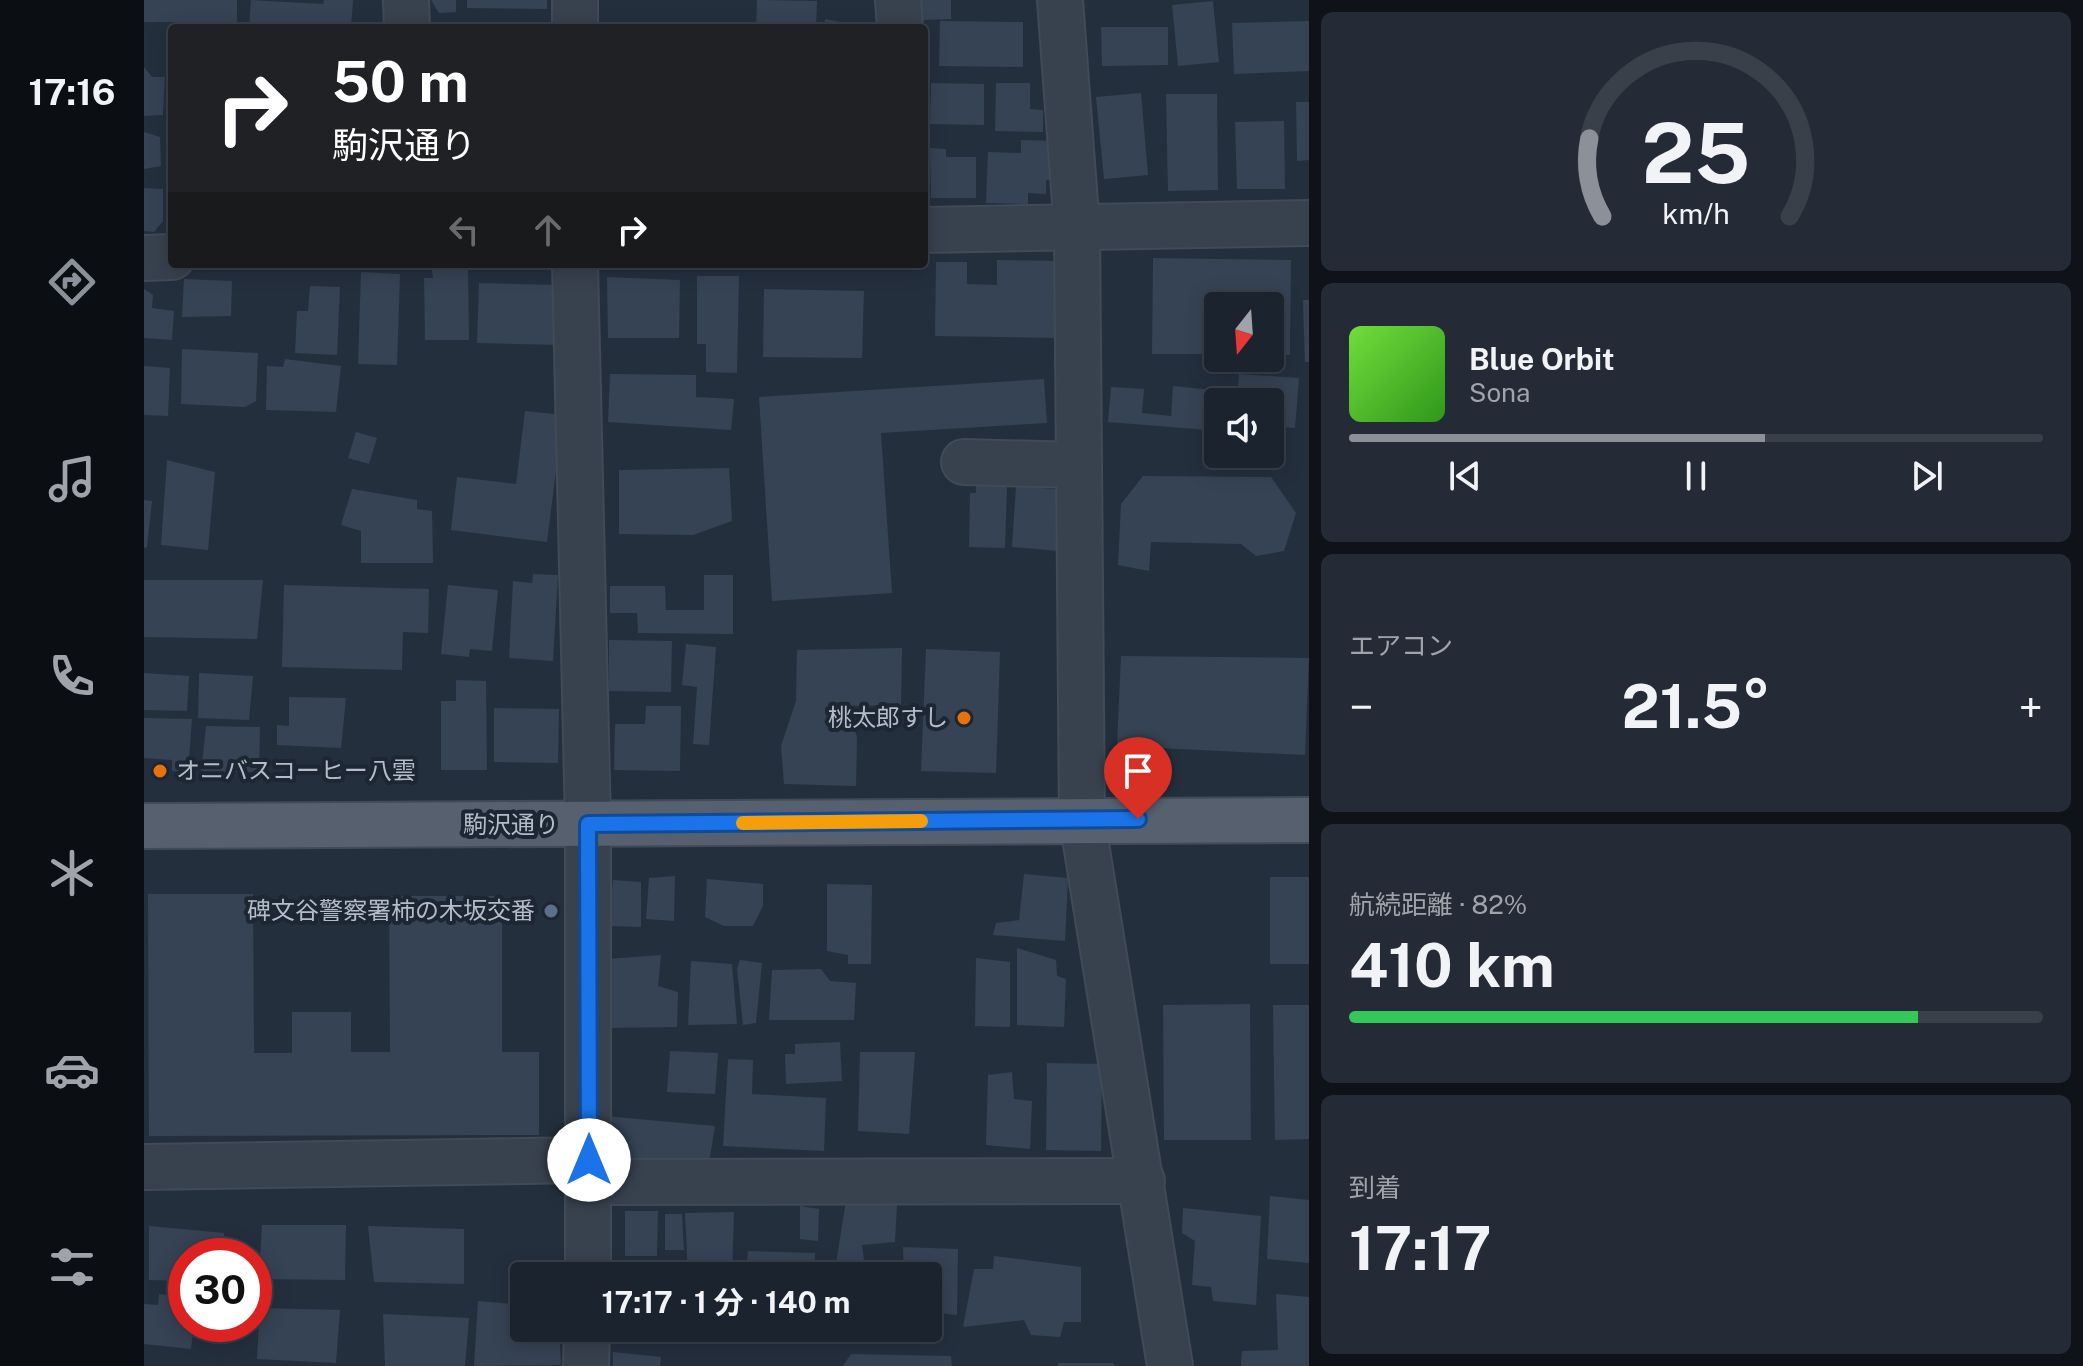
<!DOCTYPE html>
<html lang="ja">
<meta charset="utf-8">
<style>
body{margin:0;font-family:"Public Sans","Noto Sans JP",sans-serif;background:#242b36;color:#f1f3f6;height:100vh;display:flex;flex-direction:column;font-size:30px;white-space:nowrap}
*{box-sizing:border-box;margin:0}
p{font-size:26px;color:#a0a4aa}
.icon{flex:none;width:44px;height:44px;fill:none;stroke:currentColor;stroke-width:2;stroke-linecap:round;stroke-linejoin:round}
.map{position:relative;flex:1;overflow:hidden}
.panel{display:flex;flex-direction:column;gap:12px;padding:12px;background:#0f1319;width:774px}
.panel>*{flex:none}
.banner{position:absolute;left:24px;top:24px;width:760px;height:244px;border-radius:8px;box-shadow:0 4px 20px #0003,0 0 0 2px #39404a;background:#202124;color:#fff;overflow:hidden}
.needle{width:52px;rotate:197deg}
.controls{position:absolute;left:1060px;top:292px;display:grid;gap:16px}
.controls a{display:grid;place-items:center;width:80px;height:80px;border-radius:8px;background:#1b232e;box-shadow:0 4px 20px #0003,0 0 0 2px #39404a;font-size:40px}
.speed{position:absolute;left:24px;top:1238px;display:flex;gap:16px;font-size:40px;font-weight:700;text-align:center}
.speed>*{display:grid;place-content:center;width:104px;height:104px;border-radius:50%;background:#1b232e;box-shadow:0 4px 20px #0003,0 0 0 2px #39404a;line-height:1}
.speed .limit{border:12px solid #d22;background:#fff;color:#111}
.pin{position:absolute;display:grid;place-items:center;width:68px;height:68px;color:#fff;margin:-82px -34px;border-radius:50% 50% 50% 0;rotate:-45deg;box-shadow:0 0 8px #0007}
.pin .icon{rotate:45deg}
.me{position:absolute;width:88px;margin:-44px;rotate:0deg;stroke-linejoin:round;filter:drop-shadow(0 0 6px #0008)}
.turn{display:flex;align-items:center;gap:28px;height:168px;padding:0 32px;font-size:36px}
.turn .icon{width:104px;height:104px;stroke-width:2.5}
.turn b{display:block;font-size:56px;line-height:68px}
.lanes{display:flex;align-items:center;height:76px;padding:0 32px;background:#0003;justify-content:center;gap:40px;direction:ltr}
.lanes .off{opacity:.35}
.big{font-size:60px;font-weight:700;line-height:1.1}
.panel .widget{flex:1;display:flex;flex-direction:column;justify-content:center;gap:12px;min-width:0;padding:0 28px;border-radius:12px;background:#242b36}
.panel .dial{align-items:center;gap:0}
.dial svg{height:208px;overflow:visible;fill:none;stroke:#39404a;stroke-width:7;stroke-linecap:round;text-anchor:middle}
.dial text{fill:#f1f3f6;stroke:none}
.song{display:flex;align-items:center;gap:24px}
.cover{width:96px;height:96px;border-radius:12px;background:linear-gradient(135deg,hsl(100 70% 55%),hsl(110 70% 35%))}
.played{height:8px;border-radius:4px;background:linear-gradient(90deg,#8c9099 60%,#39404a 60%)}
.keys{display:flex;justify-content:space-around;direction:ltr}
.heat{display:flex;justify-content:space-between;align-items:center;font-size:44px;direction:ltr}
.charge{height:12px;border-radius:6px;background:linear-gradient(90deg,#34c759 82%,#39404a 0)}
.trip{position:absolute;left:366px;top:1262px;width:432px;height:80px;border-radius:8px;background:#1b232e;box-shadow:0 4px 20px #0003,0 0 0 2px #39404a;font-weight:700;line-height:80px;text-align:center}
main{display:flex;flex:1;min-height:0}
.tab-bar{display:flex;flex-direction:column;width:144px;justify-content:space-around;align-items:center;background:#0b0e12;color:#a0a4aa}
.tab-bar .icon{width:56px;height:56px}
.tab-bar .selected{color:#8c9099}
.tab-bar b{font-size:36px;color:#f1f3f6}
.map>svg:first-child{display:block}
.building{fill:#364354}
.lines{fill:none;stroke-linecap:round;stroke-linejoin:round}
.minor-casing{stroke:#414a57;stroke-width:48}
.major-casing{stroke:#414a57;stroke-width:48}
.minor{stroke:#38414e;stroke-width:44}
.major{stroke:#56606e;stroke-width:44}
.route-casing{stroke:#114b97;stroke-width:20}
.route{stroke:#1a73e8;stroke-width:14}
.slow{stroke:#f59e0b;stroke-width:14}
.food-dot{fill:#e8710a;stroke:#1d2633;stroke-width:3}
.service-dot{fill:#5c6f8a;stroke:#1d2633;stroke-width:3}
.labels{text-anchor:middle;stroke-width:8;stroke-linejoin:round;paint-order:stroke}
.poi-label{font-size:24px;fill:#b4bcc9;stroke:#1d2633;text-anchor:end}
.street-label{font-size:24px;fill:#b4bcc9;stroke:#1d2633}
</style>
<main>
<nav class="tab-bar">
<b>17:16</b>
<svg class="icon selected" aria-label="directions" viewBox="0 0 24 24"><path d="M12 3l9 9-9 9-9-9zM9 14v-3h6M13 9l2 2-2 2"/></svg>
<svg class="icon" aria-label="music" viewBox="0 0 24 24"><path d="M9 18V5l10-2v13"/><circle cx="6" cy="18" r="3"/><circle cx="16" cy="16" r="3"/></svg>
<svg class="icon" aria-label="phone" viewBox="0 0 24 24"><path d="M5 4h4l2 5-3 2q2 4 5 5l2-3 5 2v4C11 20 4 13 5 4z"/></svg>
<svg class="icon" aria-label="climate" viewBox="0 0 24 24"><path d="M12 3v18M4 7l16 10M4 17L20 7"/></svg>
<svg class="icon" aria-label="car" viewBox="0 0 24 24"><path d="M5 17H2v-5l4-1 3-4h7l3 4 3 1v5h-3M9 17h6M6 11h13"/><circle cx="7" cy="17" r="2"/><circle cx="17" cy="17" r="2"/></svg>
<svg class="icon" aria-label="filters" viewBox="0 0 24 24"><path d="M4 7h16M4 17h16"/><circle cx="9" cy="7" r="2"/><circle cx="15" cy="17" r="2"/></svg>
</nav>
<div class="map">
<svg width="1165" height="1366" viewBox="0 0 1165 1366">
<rect width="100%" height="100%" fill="#242f3e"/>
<!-- building -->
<g class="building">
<path d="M 0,0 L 93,0 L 93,28 L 41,28 L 41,22 L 0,22 Z"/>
<path d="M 107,0 L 179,4 L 180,0 L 209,0 L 207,28 L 105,28 Z"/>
<path d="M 287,0 L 312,0 L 312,12 L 295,13 Z"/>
<path d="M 323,0 L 403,0 L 403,9 L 323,8 Z"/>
<path d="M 613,0 L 673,1 L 672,28 L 612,28 Z"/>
<path d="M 777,0 L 807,0 L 807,19 L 778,20 Z"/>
<path d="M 1069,1 L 1075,62 L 1034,66 L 1028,5 Z"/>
<path d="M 681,19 L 721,27 L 721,28 L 680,28 Z"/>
<path d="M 796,21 L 879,22 L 879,67 L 795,66 Z"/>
<path d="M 1165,21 L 1165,71 L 1090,74 L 1088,23 Z"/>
<path d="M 957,27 L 1024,27 L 1024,65 L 958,66 Z"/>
<path d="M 0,67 L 8,77 L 21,77 L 19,115 L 0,116 Z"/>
<path d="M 787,83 L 840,84 L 840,125 L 786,124 Z"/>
<path d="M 852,83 L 886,83 L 886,109 L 899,110 L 899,132 L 851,131 Z"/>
<path d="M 997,93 L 1004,175 L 960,179 L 952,97 Z"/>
<path d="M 1022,94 L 1073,94 L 1074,190 L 1024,191 Z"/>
<path d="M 1152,102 L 1165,102 L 1165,160 L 1153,161 Z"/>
<path d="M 1140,121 L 1141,189 L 1093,189 L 1091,122 Z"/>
<path d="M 0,132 L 16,137 L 17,166 L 0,169 Z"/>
<path d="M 877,140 L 913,141 L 912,180 L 902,180 L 902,194 L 884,193 L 884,204 L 842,203 L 844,152 L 877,153 Z"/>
<path d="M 786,148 L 802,149 L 802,157 L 832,157 L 832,198 L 787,198 Z"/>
<path d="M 0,188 L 19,189 L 19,221 L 10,232 L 0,231 Z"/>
<path d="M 1009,258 L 1147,260 L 1146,355 L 1126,354 L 1126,306 L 1074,306 L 1074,354 L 1008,354 Z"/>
<path d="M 853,260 L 912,261 L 912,338 L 791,336 L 792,262 L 823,262 L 823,284 L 853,285 Z"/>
<path d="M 324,269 L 325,340 L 281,340 L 280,278 L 289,278 L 288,270 Z"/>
<path d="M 217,272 L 256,274 L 253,365 L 214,364 Z"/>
<path d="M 553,276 L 595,276 L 593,373 L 562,372 L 562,344 L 553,344 Z"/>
<path d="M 463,277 L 536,280 L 535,338 L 464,338 Z"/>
<path d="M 40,279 L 88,281 L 87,316 L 38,317 Z"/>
<path d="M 335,283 L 415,285 L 414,345 L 333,343 Z"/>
<path d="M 166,286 L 196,287 L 193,355 L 151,353 L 153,311 L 164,311 Z"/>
<path d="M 0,289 L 9,295 L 8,308 L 30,311 L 28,340 L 0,338 Z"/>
<path d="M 620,289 L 720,291 L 718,358 L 619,357 Z"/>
<path d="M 1159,300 L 1165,300 L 1165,362 L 1161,362 Z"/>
<path d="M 38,349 L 114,353 L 112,401 L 101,407 L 37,404 Z"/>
<path d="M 141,359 L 197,366 L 192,412 L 122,410 L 123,366 L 139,367 Z"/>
<path d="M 0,366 L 26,368 L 24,416 L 0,415 Z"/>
<path d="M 466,374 L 552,375 L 552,397 L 590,399 L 587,430 L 464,422 Z"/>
<path d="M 1095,374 L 1155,378 L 1151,428 L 1126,426 L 1126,402 L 1093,402 Z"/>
<path d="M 900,379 L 903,423 L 737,433 L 748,593 L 628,601 L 615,397 Z"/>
<path d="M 1029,386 L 1067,390 L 1064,430 L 964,422 L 967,387 L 1000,389 L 998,413 L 1027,416 Z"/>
<path d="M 381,411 L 419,415 L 403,542 L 307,530 L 313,477 L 372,484 Z"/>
<path d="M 212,432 L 233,438 L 225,464 L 204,458 Z"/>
<path d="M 23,460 L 71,472 L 64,550 L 17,545 Z"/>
<path d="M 585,468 L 588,521 L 549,535 L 475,534 L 475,470 Z"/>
<path d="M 999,476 L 1127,477 L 1152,513 L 1140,551 L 1112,556 L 1097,544 L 1007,542 L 1005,571 L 974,565 L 977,504 Z"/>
<path d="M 832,486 L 863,486 L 861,548 L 825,547 L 826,493 L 832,493 Z"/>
<path d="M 872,486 L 920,490 L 915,551 L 868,547 Z"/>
<path d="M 208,489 L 273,500 L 273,509 L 288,511 L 289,563 L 217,563 L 217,531 L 197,525 Z"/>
<path d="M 0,500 L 8,501 L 3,547 L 0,548 Z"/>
<path d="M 389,574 L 414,575 L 409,661 L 365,658 L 369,581 L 388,583 Z"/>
<path d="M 560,575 L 589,575 L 589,634 L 494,633 L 493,613 L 466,613 L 466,586 L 521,586 L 522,610 L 560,610 Z"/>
<path d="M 0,580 L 119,580 L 113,639 L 0,637 Z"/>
<path d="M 140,585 L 285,589 L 284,633 L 259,632 L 258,670 L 138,667 Z"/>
<path d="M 304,585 L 354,590 L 348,651 L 326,649 L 325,657 L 297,654 Z"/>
<path d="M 465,640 L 528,641 L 527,692 L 465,691 Z"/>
<path d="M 542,644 L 572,647 L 565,745 L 549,744 L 553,687 L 538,685 Z"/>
<path d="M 758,648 L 757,705 L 702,706 L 713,737 L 712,786 L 640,784 L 637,746 L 652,701 L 653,650 Z"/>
<path d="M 782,649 L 856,652 L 852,773 L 777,771 Z"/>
<path d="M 977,656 L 1165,658 L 1161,755 L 973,746 Z"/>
<path d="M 0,673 L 45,676 L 43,711 L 0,710 Z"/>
<path d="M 55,673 L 109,676 L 105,720 L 54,718 Z"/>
<path d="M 312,680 L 342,681 L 343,770 L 297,770 L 297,701 L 312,701 Z"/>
<path d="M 145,697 L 202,698 L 197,748 L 133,745 L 133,725 L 145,726 Z"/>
<path d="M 502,706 L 537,706 L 536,771 L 470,770 L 471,724 L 501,724 Z"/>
<path d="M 350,708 L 415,709 L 414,763 L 350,762 Z"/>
<path d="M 0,718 L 48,719 L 44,772 L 28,771 L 28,760 L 0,758 Z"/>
<path d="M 62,726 L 116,727 L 115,772 L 57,773 Z"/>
<path d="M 880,874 L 924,878 L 921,941 L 849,935 L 852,923 L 875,920 Z"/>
<path d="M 531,876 L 530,921 L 502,919 L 505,878 Z"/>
<rect x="1126" y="877" width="39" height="87"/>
<path d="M 563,879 L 619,884 L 619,906 L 609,926 L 580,926 L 561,917 Z"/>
<path d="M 469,880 L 497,882 L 497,927 L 464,926 Z"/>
<path d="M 683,884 L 728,885 L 727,964 L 704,964 L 704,955 L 683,951 Z"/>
<path d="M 4,894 L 109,894 L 110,1053 L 148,1053 L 148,1012 L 207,1012 L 207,1052 L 246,1052 L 245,896 L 358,896 L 358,1052 L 395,1052 L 395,1135 L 5,1136 Z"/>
<path d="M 873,948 L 912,960 L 913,976 L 922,979 L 920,1027 L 873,1025 Z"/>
<path d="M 517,955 L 514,986 L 534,992 L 533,1027 L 462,1028 L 464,959 Z"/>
<path d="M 832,958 L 866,962 L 866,1027 L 831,1026 Z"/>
<path d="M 596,960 L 618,963 L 612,1023 L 599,1025 L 593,969 Z"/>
<path d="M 547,961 L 588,964 L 593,1024 L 544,1025 Z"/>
<path d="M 677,969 L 686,981 L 712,983 L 710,1020 L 625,1020 L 628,970 Z"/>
<path d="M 1106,1004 L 1107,1140 L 1020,1140 L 1019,1005 Z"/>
<path d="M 1129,1005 L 1165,1005 L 1165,1139 L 1131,1140 Z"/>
<path d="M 696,1042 L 698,1081 L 642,1084 L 641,1054 L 651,1054 L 651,1044 Z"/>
<path d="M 526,1051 L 574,1053 L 571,1094 L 523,1092 Z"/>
<path d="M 716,1052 L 771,1052 L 765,1134 L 714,1131 Z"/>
<path d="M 584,1059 L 609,1060 L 608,1094 L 682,1098 L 680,1151 L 579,1146 Z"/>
<path d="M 903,1063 L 958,1064 L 957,1151 L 902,1150 Z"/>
<path d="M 868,1072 L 870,1099 L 888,1101 L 886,1149 L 842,1145 L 844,1075 Z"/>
<path d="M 460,1116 L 571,1126 L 564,1169 L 463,1172 Z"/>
<path d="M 1126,1196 L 1165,1200 L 1165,1263 L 1123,1259 Z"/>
<path d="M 702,1201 L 753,1204 L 751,1242 L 718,1245 L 721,1268 L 755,1272 L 755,1276 L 690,1276 Z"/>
<path d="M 656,1206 L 675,1209 L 674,1241 L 656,1239 Z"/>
<path d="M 1039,1208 L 1117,1216 L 1112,1305 L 1069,1301 L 1067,1287 L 1048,1285 L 1051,1241 L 1038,1233 Z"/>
<path d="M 481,1211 L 514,1211 L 513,1256 L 481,1256 Z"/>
<path d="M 590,1212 L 588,1276 L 544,1276 L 541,1213 Z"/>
<path d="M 521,1214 L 538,1214 L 540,1250 L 521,1250 Z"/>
<path d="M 118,1225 L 202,1225 L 201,1280 L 115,1279 Z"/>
<path d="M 5,1226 L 80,1233 L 81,1256 L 42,1256 L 42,1281 L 5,1280 Z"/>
<path d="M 224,1226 L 320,1229 L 320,1284 L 230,1282 Z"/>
<path d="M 759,1247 L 814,1249 L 813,1315 L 784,1312 L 784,1276 L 760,1276 Z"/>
<path d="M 604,1251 L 671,1253 L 670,1276 L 602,1276 Z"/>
<path d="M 850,1256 L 937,1267 L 937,1322 L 920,1322 L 916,1337 L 887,1335 L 880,1320 L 819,1327 L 830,1269 L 849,1269 Z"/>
<path d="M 15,1294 L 42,1297 L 42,1324 L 50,1324 L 47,1349 L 0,1344 L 0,1304 L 14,1305 Z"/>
<path d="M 1132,1294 L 1165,1297 L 1165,1366 L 1097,1366 L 1098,1351 L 1134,1350 Z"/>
<path d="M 334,1301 L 380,1305 L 380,1328 L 415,1328 L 417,1365 L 330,1366 Z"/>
<path d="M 116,1308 L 196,1310 L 192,1363 L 113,1359 Z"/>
<path d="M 239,1314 L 325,1318 L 321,1366 L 241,1366 Z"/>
<path d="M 496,1328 L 543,1328 L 543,1333 L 496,1330 Z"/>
<path d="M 546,1328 L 587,1328 L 587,1337 L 547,1336 Z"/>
<path d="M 469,1352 L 517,1357 L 516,1366 L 469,1366 Z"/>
<path d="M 707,1354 L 807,1356 L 808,1366 L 699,1366 Z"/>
<path d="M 914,1363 L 969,1363 L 971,1366 L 914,1366 Z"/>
</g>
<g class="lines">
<!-- minor casing -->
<g class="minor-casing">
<g id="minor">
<path d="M 262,0 L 263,28"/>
<path d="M 754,0 L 756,28"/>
<path d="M 916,0 L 933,230 L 938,819 L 1026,1366"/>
<path d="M 431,28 L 431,0"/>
<path d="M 780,230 L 1165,223"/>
<path d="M 0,258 L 28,257"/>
<path d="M 431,264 L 444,824 L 444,1276"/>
<path d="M 820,462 L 934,465"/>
<path d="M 0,1167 L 445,1160"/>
<path d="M 445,1182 L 998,1181"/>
<path d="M 442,1366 L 443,1328"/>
</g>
</g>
<!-- major casing -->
<g class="major-casing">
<path id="major" d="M 0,826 L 1165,820"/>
</g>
<!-- minor -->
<use href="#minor" class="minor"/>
<!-- major -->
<use href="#major" class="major"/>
</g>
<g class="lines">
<!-- route casing -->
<g class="route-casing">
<path id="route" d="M 445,1160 L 444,824 L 994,819"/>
</g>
<!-- route -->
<use href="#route" class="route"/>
<!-- slow -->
<path class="slow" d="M 599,823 L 777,821"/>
</g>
<!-- markers -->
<g class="food-dot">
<circle cx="820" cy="718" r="8"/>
<circle cx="16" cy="771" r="8"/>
</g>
<circle class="service-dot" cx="407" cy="911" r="8"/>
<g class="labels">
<!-- poi labels -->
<g class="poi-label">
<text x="804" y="726">桃太郎すし</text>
<text x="32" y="779" text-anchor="start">オニバスコーヒー八雲</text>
<text x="391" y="919">碑文谷警察署柿の木坂交番</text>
</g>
<!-- street labels -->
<g class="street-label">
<text x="367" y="833">駒沢通り</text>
</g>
</g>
</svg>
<div class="controls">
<a><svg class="needle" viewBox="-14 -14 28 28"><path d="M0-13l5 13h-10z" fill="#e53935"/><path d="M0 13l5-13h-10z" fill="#a0a4aa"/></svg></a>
<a><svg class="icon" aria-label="sound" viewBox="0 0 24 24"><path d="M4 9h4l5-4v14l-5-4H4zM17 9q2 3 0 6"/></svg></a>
</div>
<div class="speed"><div class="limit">30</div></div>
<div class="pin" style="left:994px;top:819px;background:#d93025"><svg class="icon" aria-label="arrive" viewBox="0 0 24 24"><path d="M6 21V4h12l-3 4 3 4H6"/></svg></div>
<svg class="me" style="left:445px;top:1160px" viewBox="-20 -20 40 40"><circle r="19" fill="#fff"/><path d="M0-13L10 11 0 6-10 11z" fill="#1a73e8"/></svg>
<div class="trip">17:17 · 1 分 · 140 m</div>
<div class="banner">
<div class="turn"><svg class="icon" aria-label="right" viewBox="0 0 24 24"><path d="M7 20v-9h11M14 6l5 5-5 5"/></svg><div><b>50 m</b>駒沢通り</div></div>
<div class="lanes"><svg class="icon off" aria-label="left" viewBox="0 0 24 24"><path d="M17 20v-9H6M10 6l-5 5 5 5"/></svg><svg class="icon off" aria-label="ahead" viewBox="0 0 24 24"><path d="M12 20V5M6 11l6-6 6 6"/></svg><svg class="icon" aria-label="right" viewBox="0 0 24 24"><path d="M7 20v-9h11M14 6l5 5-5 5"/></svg></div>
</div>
</div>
<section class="panel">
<div class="widget dial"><svg viewBox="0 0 100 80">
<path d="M14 69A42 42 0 1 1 86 69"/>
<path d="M14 69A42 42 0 0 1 9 39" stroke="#8c9099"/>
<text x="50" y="56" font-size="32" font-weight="700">25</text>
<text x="50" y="72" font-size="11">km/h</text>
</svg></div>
<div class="widget">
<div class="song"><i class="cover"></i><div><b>Blue Orbit</b><p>Sona</p></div></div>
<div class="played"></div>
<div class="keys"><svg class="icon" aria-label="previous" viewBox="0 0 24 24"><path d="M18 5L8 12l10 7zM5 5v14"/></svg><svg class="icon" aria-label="pause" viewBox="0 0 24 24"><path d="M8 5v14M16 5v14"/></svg><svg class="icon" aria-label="next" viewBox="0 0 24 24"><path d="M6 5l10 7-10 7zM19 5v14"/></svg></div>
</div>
<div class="widget"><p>エアコン</p>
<div class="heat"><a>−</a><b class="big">21.5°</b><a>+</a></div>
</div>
<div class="widget"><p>航続距離 · 82%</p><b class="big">410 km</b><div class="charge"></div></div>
<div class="widget"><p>到着</p><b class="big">17:17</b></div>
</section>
</main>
